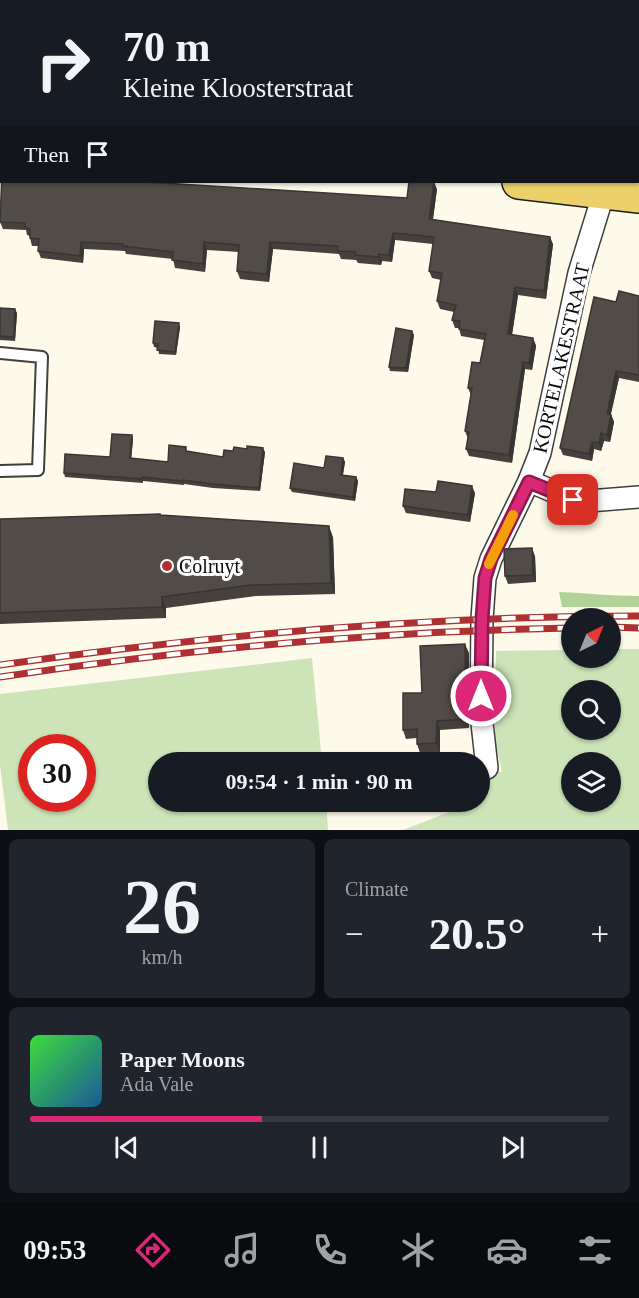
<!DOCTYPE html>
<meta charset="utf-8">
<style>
body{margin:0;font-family:"Times New Roman",serif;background:#20242c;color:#f1f3f6;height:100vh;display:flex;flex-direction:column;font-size:22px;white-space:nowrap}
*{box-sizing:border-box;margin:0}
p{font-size:20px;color:#9ea1a6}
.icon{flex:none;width:33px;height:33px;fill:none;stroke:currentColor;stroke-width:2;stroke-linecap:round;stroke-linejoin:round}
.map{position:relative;height:830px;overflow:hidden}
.panel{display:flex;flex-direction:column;gap:9px;padding:9px;background:#0d0f14;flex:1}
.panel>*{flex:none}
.banner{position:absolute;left:0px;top:0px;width:639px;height:183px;box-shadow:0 2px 4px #0004;background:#171b24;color:#f1f3f6;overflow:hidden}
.needle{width:39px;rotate:43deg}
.fabs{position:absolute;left:561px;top:608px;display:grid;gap:12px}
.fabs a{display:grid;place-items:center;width:60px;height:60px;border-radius:50%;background:#171b24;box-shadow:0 2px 4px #0004;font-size:30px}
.speed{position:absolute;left:18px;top:734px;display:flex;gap:12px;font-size:30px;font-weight:700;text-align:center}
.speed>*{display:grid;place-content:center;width:78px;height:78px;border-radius:50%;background:#171b24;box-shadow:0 2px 4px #0004;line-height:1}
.speed .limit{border:9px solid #d22;background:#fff;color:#111}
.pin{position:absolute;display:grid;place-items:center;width:51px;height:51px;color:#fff;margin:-26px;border-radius:12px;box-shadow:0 3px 9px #0006}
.me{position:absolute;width:66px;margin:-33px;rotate:0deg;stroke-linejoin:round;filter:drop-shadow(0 0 4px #0008)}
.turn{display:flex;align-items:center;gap:21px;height:126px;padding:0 24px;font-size:27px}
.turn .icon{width:78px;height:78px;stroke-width:2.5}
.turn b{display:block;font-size:42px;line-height:51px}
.then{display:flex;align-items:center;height:57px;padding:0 24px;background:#0003;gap:12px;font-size:22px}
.big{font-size:45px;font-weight:600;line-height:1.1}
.panel .card{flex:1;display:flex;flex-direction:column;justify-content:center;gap:9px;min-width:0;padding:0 21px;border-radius:9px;background:#20242c}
.panel .dial{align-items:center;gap:0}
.dial b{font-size:78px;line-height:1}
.song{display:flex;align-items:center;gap:18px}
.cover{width:72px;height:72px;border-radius:9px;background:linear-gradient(135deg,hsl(120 70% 55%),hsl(210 70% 35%))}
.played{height:6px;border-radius:3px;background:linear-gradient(90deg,#db2777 40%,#363941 40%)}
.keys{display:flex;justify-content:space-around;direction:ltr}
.heat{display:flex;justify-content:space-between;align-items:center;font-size:33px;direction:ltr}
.panel .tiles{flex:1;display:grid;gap:9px;grid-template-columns:1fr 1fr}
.card:last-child{grid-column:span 2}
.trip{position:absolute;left:148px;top:752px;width:342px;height:60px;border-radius:30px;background:#171b24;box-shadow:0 2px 4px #0004;font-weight:600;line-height:60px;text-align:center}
.tab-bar{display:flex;height:96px;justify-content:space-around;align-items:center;background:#090b0e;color:#9ea1a6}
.tab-bar .icon{width:42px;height:42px}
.tab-bar .selected{color:#db2777}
.tab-bar b{font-size:27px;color:#f1f3f6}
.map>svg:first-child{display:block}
.green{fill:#cde4b8;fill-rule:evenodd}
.forest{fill:#b1d398}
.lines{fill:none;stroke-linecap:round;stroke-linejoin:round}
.service-casing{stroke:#3e3e3e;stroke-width:14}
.minor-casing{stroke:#3e3e3e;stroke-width:24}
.primary-casing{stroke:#1c1c1c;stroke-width:36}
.service{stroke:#fff;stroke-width:10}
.minor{stroke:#fff;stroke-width:21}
.primary{stroke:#ecd16b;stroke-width:33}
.rail-casing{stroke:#ae3032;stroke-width:7}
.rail{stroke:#fff;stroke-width:4.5;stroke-dasharray:14;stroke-linecap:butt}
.wall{fill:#47413e}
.shaded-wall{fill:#393532}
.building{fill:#524c48;stroke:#393532;stroke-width:1.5}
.route-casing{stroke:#8e194d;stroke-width:15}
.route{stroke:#db2777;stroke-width:10}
.slow{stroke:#f59e0b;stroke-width:10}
.poi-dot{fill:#ae3032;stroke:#fff;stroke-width:2}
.labels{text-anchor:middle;stroke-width:6;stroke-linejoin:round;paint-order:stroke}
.street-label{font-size:20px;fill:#0b0b0b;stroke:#fff}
.poi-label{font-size:20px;fill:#0b0b0b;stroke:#fff;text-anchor:start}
</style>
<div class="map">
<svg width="639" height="830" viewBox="0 0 639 830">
<rect width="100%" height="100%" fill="#fdfaea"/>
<!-- green -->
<g class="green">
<path d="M 611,649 L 639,649 L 639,830 L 403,830 L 462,807 L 461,801 L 480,801 L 480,773 L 502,772 L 495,741 L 496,651 L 571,650 L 572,657 L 610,657 ZM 572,690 L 610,690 L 610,729 L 572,729 ZM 572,762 L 610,762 L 610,801 L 572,801 Z"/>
<path d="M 312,658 L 322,762 L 159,762 L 159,801 L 326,801 L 328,830 L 8,830 L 0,765 L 0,694 ZM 32,747 L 82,747 L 82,798 L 32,798 Z"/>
</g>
<!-- forest -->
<path class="forest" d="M 559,592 C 586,593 612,596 639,596 L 639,607 L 562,607 Z"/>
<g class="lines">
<!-- service casing -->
<g class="service-casing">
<path id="service" d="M 0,353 L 42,357 L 38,470 L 0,471"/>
</g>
<!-- minor casing -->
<g class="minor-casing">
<g id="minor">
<path d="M 574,2 L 576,0"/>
<path d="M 529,481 L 573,500 L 589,501 L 639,497"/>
<path d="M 487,768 L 481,714 L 482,619 L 485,578 L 491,559 L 529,481 L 540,453 L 579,273 L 604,192"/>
</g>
</g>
<!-- primary casing -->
<g class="primary-casing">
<g id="primary">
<path d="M 0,140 L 2,140"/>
<path d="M 519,182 L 639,196"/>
</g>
</g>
<!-- service -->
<use href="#service" class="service"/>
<!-- minor -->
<use href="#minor" class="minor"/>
<!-- primary -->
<use href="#primary" class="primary"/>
<!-- rail casing -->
<g class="rail-casing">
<g id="rail">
<path d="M 610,627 L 639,628"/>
<path d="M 0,665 C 211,635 425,616 639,616"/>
<path d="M 0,677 C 189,649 380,631 572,628"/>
</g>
</g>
<!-- rail -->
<use href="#rail" class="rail"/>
</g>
<!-- wall -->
<g class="wall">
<rect x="0" y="74" width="2" height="43"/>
<path d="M 2,173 L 407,198 L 437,189 L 433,219 L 553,244 L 546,299 L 518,295 L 512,335 L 533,338 L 536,346 L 532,370 L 525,369 L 512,463 L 469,456 L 466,449 L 468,439 L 465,431 L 471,395 L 468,388 L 480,363 L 484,340 L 461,336 L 459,328 L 455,328 L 452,320 L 454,312 L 440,309 L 437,301 L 441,280 L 432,278 L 429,271 L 433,244 L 395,240 L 392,262 L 382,261 L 381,265 L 358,263 L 356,260 L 341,259 L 339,254 L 273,249 L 269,282 L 240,279 L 237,271 L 239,252 L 207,250 L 205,272 L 175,268 L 173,259 L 126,254 L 125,251 L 84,249 L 83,263 L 41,258 L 38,251 L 38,246 L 32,246 L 30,238 L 30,236 L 27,235 L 26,230 L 3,229 L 0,222 Z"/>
<path d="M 639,296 L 639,382 L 619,378 L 611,414 L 614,422 L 610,442 L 604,441 L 601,451 L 594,449 L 592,461 L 563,455 L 560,448 L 616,302 Z"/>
<path d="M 0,308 L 17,313 L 15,341 L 0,340 Z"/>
<path d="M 180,327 L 176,355 L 159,354 L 158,348 L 154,347 L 153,343 Z"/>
<path d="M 414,335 L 408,372 L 390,371 L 389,367 Z"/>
<path d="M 132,435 L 133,439 L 131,458 L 168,462 L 187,452 L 223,457 L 233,451 L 265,452 L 260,491 L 213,488 L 184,484 L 184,485 L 143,481 L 143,483 L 65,477 L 64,473 L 110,457 Z"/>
<path d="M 343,458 L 345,462 L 343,475 L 356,477 L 358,481 L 355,501 L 292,492 L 290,488 Z"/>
<path d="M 475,493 L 470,522 L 406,513 L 403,506 Z"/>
<path d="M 161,515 L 333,537 L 335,594 L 256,596 L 166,608 L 166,618 L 0,624 L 0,519 Z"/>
<path d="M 535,556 L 536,582 L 508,584 L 505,576 Z"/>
<path d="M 469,653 L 469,728 L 440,730 L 440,752 L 420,753 L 417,744 L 417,738 L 406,739 L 403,730 L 422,693 Z"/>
</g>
<!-- shaded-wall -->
<g class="shaded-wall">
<path d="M 434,182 L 437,189 L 432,226 L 429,219 Z"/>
<path d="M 393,233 L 395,240 L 392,262 L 389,255 Z"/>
<path d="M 550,237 L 553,244 L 546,299 L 544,291 Z"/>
<path d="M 81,242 L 84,249 L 83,263 L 80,256 Z"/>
<path d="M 204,242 L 207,250 L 205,272 L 203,264 Z"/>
<path d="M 270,242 L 273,249 L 269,282 L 267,274 Z"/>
<path d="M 379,254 L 382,261 L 381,265 L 379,257 Z"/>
<path d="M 515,287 L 518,295 L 511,341 L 508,334 Z"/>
<path d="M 15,309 L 17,313 L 15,341 L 14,337 Z"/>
<path d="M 179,323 L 180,327 L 176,355 L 175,352 Z"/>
<path d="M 412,331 L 414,335 L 408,372 L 406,368 Z"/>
<path d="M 533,338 L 536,346 L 532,370 L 529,363 Z"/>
<path d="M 523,362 L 525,369 L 512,463 L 509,455 Z"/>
<path d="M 616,371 L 619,378 L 609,421 L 607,414 Z"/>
<path d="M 611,415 L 614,422 L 610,442 L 607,435 Z"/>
<path d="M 601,433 L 604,441 L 601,451 L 599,443 Z"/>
<path d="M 132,435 L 133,439 L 131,462 L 130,458 Z"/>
<path d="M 592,442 L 594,449 L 592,461 L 589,454 Z"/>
<path d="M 263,448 L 265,452 L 260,491 L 259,488 Z"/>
<path d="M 343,458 L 345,462 L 342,479 L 341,475 Z"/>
<path d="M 356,477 L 358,481 L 355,501 L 353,497 Z"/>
<path d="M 472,486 L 475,493 L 470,522 L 468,515 Z"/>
<path d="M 329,526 L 333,537 L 335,594 L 331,583 Z"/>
<path d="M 532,548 L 535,556 L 536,582 L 533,575 Z"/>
<path d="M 162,597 L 166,608 L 166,618 L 162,607 Z"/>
<path d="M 465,644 L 469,653 L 469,728 L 466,719 Z"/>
<path d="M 437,721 L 440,730 L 440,752 L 436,743 Z"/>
</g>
<!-- building -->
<g class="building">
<path d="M 88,0 L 96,0 L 101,2 L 87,2 Z"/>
<path d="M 303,0 L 322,0 L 321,2 L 302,2 Z"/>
<rect x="0" y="74" width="2" height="34"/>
<rect x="638" y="140" width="1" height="30"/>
<path d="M 2,173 L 2,182 L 147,182 L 407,198 L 409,182 L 434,182 L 429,219 L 550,237 L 544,291 L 515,287 L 508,334 L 533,338 L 529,363 L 523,362 L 509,455 L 466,449 L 469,432 L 465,431 L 472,388 L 468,388 L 472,362 L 480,363 L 486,334 L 459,329 L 460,321 L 452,320 L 456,305 L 437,301 L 442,273 L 429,271 L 434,237 L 393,233 L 389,255 L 379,254 L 379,257 L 355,255 L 355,252 L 338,251 L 338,246 L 270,242 L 267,274 L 237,271 L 239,245 L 204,242 L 203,264 L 172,260 L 173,252 L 123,246 L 123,244 L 81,242 L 80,256 L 38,251 L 39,239 L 30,238 L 30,229 L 25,227 L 25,223 L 0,222 Z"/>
<path d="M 619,291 L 639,296 L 639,375 L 616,371 L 607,414 L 611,415 L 607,435 L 601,433 L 599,443 L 592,442 L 589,454 L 560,448 L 594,297 L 616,302 Z"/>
<path d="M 0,308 L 15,309 L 14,337 L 0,336 Z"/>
<path d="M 155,321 L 179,323 L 175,352 L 157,350 L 158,344 L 153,343 Z"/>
<path d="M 396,328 L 412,331 L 406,368 L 389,367 Z"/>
<path d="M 112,434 L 132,435 L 130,458 L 168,462 L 169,445 L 186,447 L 186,451 L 223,457 L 224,450 L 233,451 L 234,447 L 247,449 L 247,446 L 263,448 L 259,488 L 212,484 L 183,480 L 182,481 L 142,477 L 142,479 L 64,473 L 65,454 L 110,457 Z"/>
<path d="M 326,456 L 343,458 L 341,475 L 356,477 L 353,497 L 290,488 L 294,463 L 324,468 Z"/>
<path d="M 438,481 L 472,486 L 468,515 L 403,506 L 405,489 L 436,492 Z"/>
<path d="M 160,514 L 160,515 L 329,526 L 331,583 L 252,585 L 162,597 L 162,607 L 0,613 L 0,519 Z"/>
<path d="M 532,548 L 533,575 L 505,576 L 504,549 Z"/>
<path d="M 465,644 L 466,719 L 437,721 L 436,743 L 417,744 L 417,729 L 403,730 L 403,693 L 422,693 L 420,646 Z"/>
</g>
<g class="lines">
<!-- route casing -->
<g class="route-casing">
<path id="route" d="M 481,696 L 482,619 L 485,578 L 491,559 L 529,482 L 573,500"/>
</g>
<!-- route -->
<use href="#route" class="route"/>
<!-- slow -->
<path class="slow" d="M 489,564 L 513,515"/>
</g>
<!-- markers -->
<circle class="poi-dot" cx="167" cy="566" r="6"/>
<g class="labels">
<!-- street labels -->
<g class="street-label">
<text transform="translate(561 358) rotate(-77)" y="7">KORTELAKESTRAAT</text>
</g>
<!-- poi labels -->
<g class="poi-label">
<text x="179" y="573">Colruyt</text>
</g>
</g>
</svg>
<div class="fabs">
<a><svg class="needle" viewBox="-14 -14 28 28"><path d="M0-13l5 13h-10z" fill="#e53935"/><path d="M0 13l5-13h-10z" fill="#9ea1a6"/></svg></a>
<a><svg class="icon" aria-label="search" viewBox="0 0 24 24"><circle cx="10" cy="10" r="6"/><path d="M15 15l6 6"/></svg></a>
<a><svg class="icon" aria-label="layers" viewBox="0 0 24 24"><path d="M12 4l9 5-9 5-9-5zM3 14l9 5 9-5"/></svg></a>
</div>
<div class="speed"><div class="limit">30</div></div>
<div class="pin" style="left:573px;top:500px;background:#d93025"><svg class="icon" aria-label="arrive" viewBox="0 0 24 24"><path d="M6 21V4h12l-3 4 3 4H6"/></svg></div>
<svg class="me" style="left:481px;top:696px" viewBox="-20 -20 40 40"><circle r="17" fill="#db2777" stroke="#fff" stroke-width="3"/><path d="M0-11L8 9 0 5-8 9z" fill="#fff"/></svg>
<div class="trip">09:54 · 1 min · 90 m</div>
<div class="banner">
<div class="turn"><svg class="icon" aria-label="right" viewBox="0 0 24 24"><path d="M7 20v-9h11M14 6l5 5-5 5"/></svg><div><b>70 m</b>Kleine Kloosterstraat</div></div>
<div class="then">Then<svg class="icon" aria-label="arrive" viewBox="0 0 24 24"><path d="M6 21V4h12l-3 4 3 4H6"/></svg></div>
</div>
</div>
<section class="panel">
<div class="tiles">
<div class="card dial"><b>26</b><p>km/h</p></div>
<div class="card"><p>Climate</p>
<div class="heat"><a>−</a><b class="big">20.5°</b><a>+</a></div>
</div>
<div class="card">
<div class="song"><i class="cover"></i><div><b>Paper Moons</b><p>Ada Vale</p></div></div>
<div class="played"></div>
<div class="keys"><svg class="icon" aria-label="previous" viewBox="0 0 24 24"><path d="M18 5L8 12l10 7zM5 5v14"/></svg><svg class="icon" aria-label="pause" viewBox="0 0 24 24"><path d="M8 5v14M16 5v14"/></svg><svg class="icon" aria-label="next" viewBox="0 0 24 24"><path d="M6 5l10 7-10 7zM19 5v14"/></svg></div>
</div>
</div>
</section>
<nav class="tab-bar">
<b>09:53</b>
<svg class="icon selected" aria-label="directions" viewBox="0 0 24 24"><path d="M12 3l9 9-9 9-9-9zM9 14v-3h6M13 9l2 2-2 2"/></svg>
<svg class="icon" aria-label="music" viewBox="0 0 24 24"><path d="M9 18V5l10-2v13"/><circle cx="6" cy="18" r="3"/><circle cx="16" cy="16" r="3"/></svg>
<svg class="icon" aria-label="phone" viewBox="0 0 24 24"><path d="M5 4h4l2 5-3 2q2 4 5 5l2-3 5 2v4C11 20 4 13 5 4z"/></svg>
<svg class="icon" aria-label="climate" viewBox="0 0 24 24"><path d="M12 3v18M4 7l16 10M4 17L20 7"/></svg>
<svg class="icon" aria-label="car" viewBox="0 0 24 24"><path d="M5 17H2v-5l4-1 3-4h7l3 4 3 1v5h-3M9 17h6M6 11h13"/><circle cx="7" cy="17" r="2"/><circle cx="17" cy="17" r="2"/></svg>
<svg class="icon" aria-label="filters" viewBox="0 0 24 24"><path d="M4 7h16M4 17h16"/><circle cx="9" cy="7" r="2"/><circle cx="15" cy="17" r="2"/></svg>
</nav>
